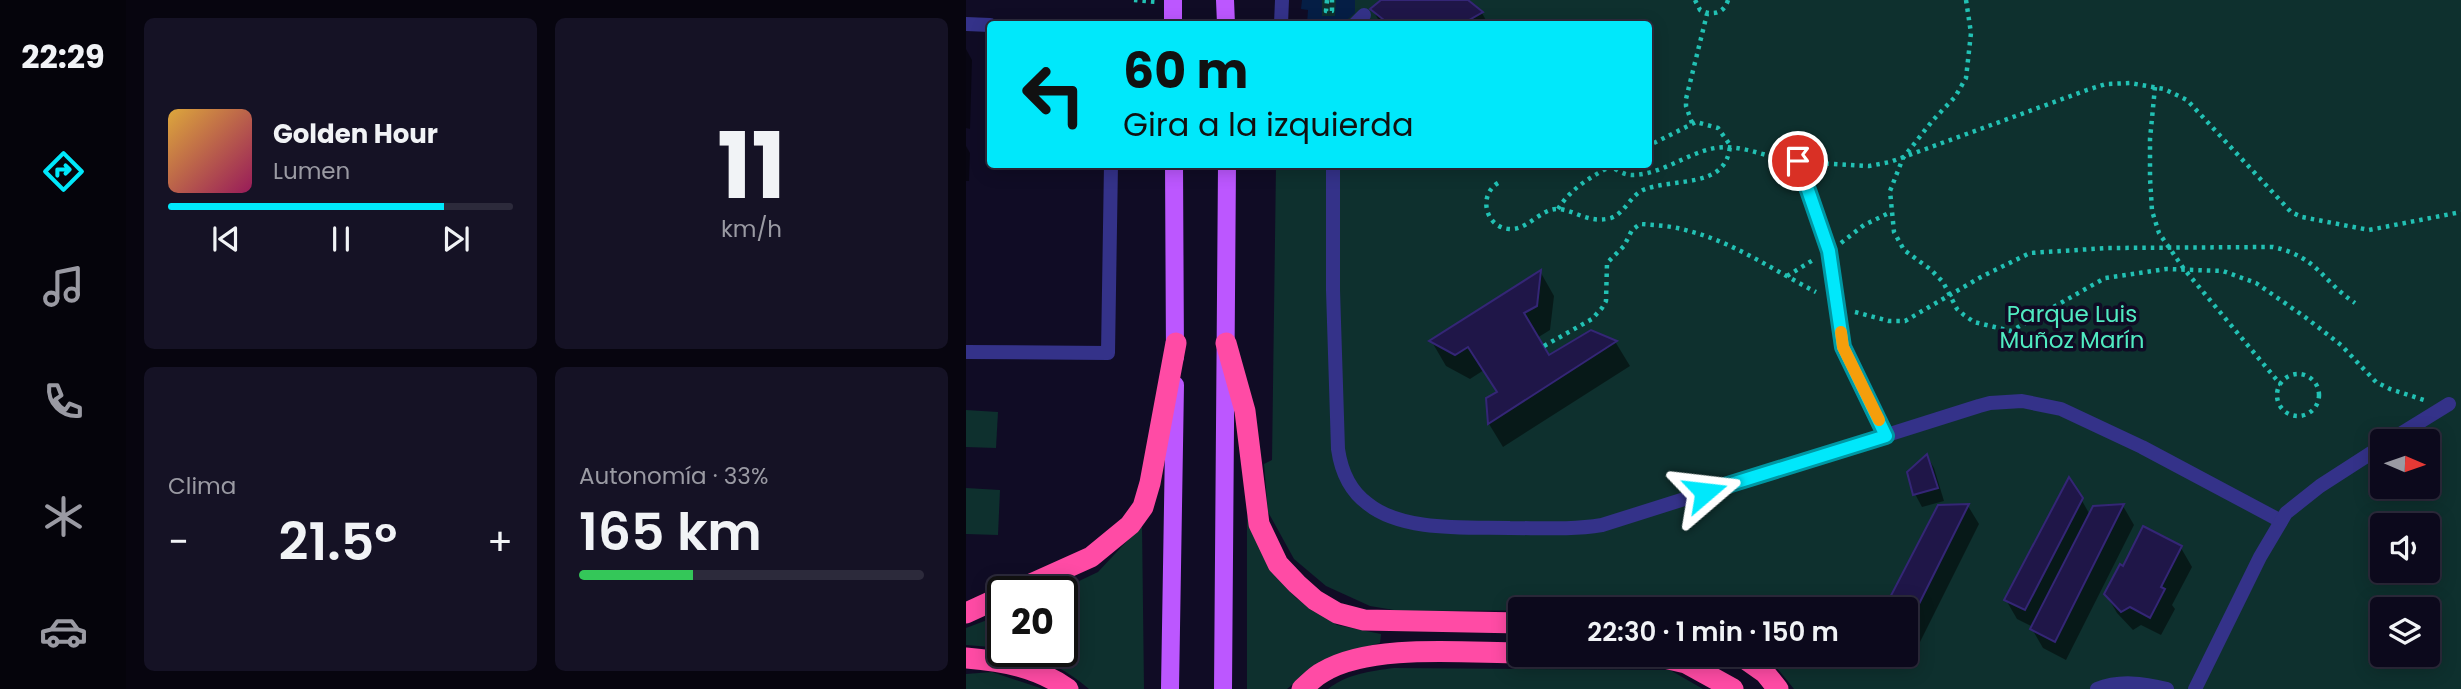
<!DOCTYPE html>
<html lang="es">
<meta charset="utf-8">
<style>
body{margin:0;font-family:Poppins,sans-serif;background:#151225;color:#f1f3f6;height:100vh;display:flex;flex-direction:column;font-size:26px;white-space:nowrap}
*{box-sizing:border-box;margin:0}
p{font-size:23px;color:#9a9aa3}
.icon{flex:none;width:38px;height:38px;fill:none;stroke:currentColor;stroke-width:2;stroke-linecap:round;stroke-linejoin:round}
.map{position:relative;flex:1;overflow:hidden}
.drawer{display:flex;flex-direction:column;gap:18px;padding:18px;background:#07050f;width:840px}
.drawer>*{flex:none}
.top-card{position:absolute;left:21px;top:21px;width:665px;height:147px;border-radius:7px;box-shadow:0 4px 18px #0003,0 0 0 2px #2c2a3b;background:#00e8fb;color:#111;overflow:hidden}
.needle{width:46px;rotate:92deg}
.buttons{position:absolute;left:1404px;top:429px;display:grid;gap:14px}
.buttons a{display:grid;place-items:center;width:70px;height:70px;border-radius:7px;background:#0c091c;box-shadow:0 4px 18px #0003,0 0 0 2px #2c2a3b;font-size:35px}
.speed{position:absolute;left:21px;top:576px;display:flex;gap:14px;font-size:35px;font-weight:700;text-align:center}
.speed>*{display:grid;place-content:center;width:91px;height:91px;border-radius:50%;background:#0c091c;box-shadow:0 4px 18px #0003,0 0 0 2px #2c2a3b;line-height:1}
.speed .limit{border:4px solid #111;border-radius:10px;background:#fff;color:#111}
.pin{position:absolute;display:grid;place-items:center;width:60px;height:60px;color:#fff;margin:-30px;border:4px solid #fff;border-radius:50%;box-shadow:0 2px 7px #0007}
.me{position:absolute;width:77px;margin:-38px;rotate:73deg;stroke-linejoin:round;filter:drop-shadow(0 0 5px #0008)}
.turn{display:flex;align-items:center;gap:24px;height:147px;padding:0 21px;font-size:32px}
.turn .icon{width:91px;height:91px;stroke-width:2.5}
.turn b{display:block;font-size:49px;line-height:60px}
.big{font-size:52px;font-weight:600;line-height:1.1}
.drawer .widget{flex:1;display:flex;flex-direction:column;justify-content:center;gap:10px;min-width:0;padding:0 24px;border-radius:10px;background:#151225}
.drawer .dial{align-items:center;gap:0}
.dial b{font-size:91px;line-height:1}
.song{display:flex;align-items:center;gap:21px}
.cover{width:84px;height:84px;border-radius:10px;background:linear-gradient(135deg,hsl(40 70% 55%),hsl(330 70% 35%))}
.played{height:7px;border-radius:4px;background:linear-gradient(90deg,#00e8fb 80%,#2c2a3b 80%)}
.keys{display:flex;justify-content:space-around;direction:ltr}
.heat{display:flex;justify-content:space-between;align-items:center;font-size:38px;direction:ltr}
.charge{height:10px;border-radius:5px;background:linear-gradient(90deg,#34c759 33%,#2c2a3b 0)}
.drawer .tiles{flex:1;display:grid;gap:18px;grid-template-columns:repeat(2,1fr)}
.trip{position:absolute;left:542px;top:597px;width:410px;height:70px;border-radius:7px;background:#0c091c;box-shadow:0 4px 18px #0003,0 0 0 2px #2c2a3b;font-weight:600;line-height:70px;text-align:center}
main{display:flex;flex:1;min-height:0}
.tabs{display:flex;flex-direction:column;width:126px;justify-content:space-around;align-items:center;background:#05040b;color:#9a9aa3}
.tabs .icon{width:49px;height:49px}
.tabs .on{color:#00e8fb}
.tabs b{font-size:32px;color:#f1f3f6}
.map>svg:first-child{display:block}
.green{fill:#0e302e;fill-rule:evenodd}
.water{fill:#051e45}
.shadow{fill:#0007}
.building{fill:#1f1648;stroke:#342676;stroke-width:2}
.lines{fill:none;stroke-linecap:round;stroke-linejoin:round}
.path{stroke:#22c1b4;stroke-width:4.5;stroke-dasharray:3.5 5;stroke-linecap:butt}
.lane{stroke:#343289;stroke-width:14}
.primary{stroke:#bc57ff;stroke-width:18}
.highway{stroke:#ff4ba5;stroke-width:21}
.route-casing{stroke:#0097a3;stroke-width:18}
.route{stroke:#00e8fb;stroke-width:12}
.slow{stroke:#f59e0b;stroke-width:12}
.labels{text-anchor:middle;stroke-width:7;stroke-linejoin:round;paint-order:stroke}
.park-label{font-size:23px;fill:#50ebc1;stroke:#100c25}
</style>
<main>
<nav class="tabs">
<b>22:29</b>
<svg class="icon on" aria-label="directions" viewBox="0 0 24 24"><path d="M12 3l9 9-9 9-9-9zM9 14v-3h6M13 9l2 2-2 2"/></svg>
<svg class="icon" aria-label="music" viewBox="0 0 24 24"><path d="M9 18V5l10-2v13"/><circle cx="6" cy="18" r="3"/><circle cx="16" cy="16" r="3"/></svg>
<svg class="icon" aria-label="phone" viewBox="0 0 24 24"><path d="M5 4h4l2 5-3 2q2 4 5 5l2-3 5 2v4C11 20 4 13 5 4z"/></svg>
<svg class="icon" aria-label="climate" viewBox="0 0 24 24"><path d="M12 3v18M4 7l16 10M4 17L20 7"/></svg>
<svg class="icon" aria-label="car" viewBox="0 0 24 24"><path d="M5 17H2v-5l4-1 3-4h7l3 4 3 1v5h-3M9 17h6M6 11h13"/><circle cx="7" cy="17" r="2"/><circle cx="17" cy="17" r="2"/></svg>
</nav>
<section class="drawer">
<div class="tiles">
<div class="widget">
<div class="song"><i class="cover"></i><div><b>Golden Hour</b><p>Lumen</p></div></div>
<div class="played"></div>
<div class="keys"><svg class="icon" aria-label="previous" viewBox="0 0 24 24"><path d="M18 5L8 12l10 7zM5 5v14"/></svg><svg class="icon" aria-label="pause" viewBox="0 0 24 24"><path d="M8 5v14M16 5v14"/></svg><svg class="icon" aria-label="next" viewBox="0 0 24 24"><path d="M6 5l10 7-10 7zM19 5v14"/></svg></div>
</div>
<div class="widget dial"><b>11</b><p>km/h</p></div>
<div class="widget"><p>Clima</p>
<div class="heat"><a>−</a><b class="big">21.5°</b><a>+</a></div>
</div>
<div class="widget"><p>Autonomía · 33%</p><b class="big">165 km</b><div class="charge"></div></div>
</div>
</section>
<div class="map">
<svg width="1495" height="689" viewBox="0 0 1495 689">
<rect width="100%" height="100%" fill="#100c25"/>
<!-- green -->
<g class="green">
<path d="M 343,0 L 1495,0 L 1495,689 L 828,689 L 806,662 L 794,655 L 940,654 L 940,609 L 434,611 L 404,606 L 360,586 L 328,559 L 302,512 L 298,464 L 306,460 L 310,165 L 682,164 L 682,24 L 343,24 ZM 1416,441 L 1461,441 L 1461,486 L 1416,486 ZM 1416,525 L 1461,525 L 1461,570 L 1416,570 ZM 1416,609 L 1461,609 L 1461,654 L 1416,654 Z"/>
<path d="M 0,410 L 32,412 L 30,448 L 0,447 Z"/>
<path d="M 0,488 L 34,490 L 32,535 L 0,534 Z"/>
<path d="M 281,515 L 302,567 L 330,598 L 371,625 L 415,634 L 414,643 L 376,653 L 347,667 L 321,689 L 281,689 Z"/>
<path d="M 176,525 L 178,689 L 123,689 C 101,670 79,659 50,651 L 96,651 L 96,592 L 92,591 L 132,572 Z"/>
<path d="M 37,614 L 37,648 L 0,645 L 0,628 Z"/>
<path d="M 428,668 L 704,670 L 737,689 L 362,689 C 381,674 405,671 428,668 Z"/>
<path d="M 26,672 L 77,689 L 0,689 L 0,674 Z"/>
</g>
<!-- water -->
<path class="water" d="M 336,0 L 356,0 L 356,16 L 369,16 L 370,0 L 389,0 L 389,13 L 376,24 L 336,24 L 341,24 L 342,10 L 335,9 Z"/>
<!-- shadow -->
<g class="shadow">
<path d="M 418,0 L 500,0 L 516,13 L 522,24 L 415,24 L 406,9 Z"/>
<path d="M 0,49 L 6,60 L 4,129 L 0,128 Z"/>
<path d="M 0,146 L 4,153 L 3,181 L 0,181 Z"/>
<path d="M 575,273 L 588,296 L 584,330 L 571,338 L 582,358 L 625,332 L 650,343 L 664,366 L 537,447 L 523,424 L 522,399 L 532,393 L 518,370 L 504,379 L 480,366 L 466,342 Z"/>
<path d="M 961,456 L 968,468 L 978,501 L 956,507 L 949,494 Z"/>
<path d="M 1115,499 L 1124,515 L 1128,508 L 1157,506 L 1168,525 L 1100,660 L 1077,648 L 1066,629 L 1067,627 L 1051,619 L 1040,600 Z"/>
<path d="M 1002,506 L 1013,524 L 951,648 L 940,642 L 940,609 L 920,609 L 973,507 Z"/>
<path d="M 1215,548 L 1226,567 L 1206,605 L 1209,609 L 1195,635 L 1175,625 L 1167,630 L 1151,613 L 1140,594 L 1157,568 Z"/>
</g>
<!-- building -->
<g class="building">
<path d="M 415,0 L 502,0 L 517,12 L 496,24 L 423,24 L 404,9 Z"/>
<path d="M 575,270 L 571,306 L 558,313 L 583,355 L 625,330 L 651,341 L 522,424 L 520,398 L 531,392 L 502,347 L 489,355 L 463,341 Z"/>
<path d="M 961,454 L 972,488 L 947,495 L 941,472 Z"/>
<path d="M 1103,477 L 1117,498 L 1059,610 L 1038,600 Z"/>
<path d="M 1003,504 L 940,630 L 940,609 L 918,609 L 972,505 Z"/>
<path d="M 1158,504 L 1089,642 L 1064,629 L 1127,506 Z"/>
<path d="M 1177,526 L 1216,546 L 1195,587 L 1199,589 L 1184,618 L 1164,607 L 1155,612 L 1138,594 L 1154,564 L 1157,566 Z"/>
</g>
<g class="lines">
<!-- path -->
<g class="path">
<path d="M 168,0 L 191,2"/>
<path d="M 361,0 L 360,11 L 366,11 L 366,0"/>
<path d="M 729,0 L 734,10 C 746,16 758,14 762,0"/>
<path d="M 1000,0 L 1005,33 L 1000,78 L 989,97 L 967,120 L 937,158 L 924,191 L 928,232 L 938,250 L 964,269 L 977,282 L 991,309 L 998,315 L 1008,322 L 1045,331 L 1139,278 L 1200,269 L 1257,271 L 1290,283 L 1339,317 L 1375,345 L 1410,382 L 1424,389 L 1458,400"/>
<path d="M 1189,87 L 1184,139 L 1184,178 L 1186,211 L 1193,233 L 1218,269 L 1315,385"/>
<path d="M 726,123 L 720,106 L 720,99 L 741,14"/>
<path d="M 851,163 L 903,166 L 924,162 L 1121,90 L 1140,84 L 1164,83 L 1198,89 L 1221,100 L 1325,212 L 1336,217 L 1403,230 L 1495,212"/>
<path d="M 642,164 C 649,169 657,175 666,175 C 695,175 721,153 749,148 C 773,144 794,155 818,159"/>
<path d="M 532,183 C 512,195 519,227 543,229 C 561,231 575,208 592,209 C 609,210 622,224 645,218 C 659,213 664,196 677,190 C 708,177 761,190 764,145 L 752,128 L 730,122 L 682,146"/>
<path d="M 592,209 C 605,188 625,177 645,166"/>
<path d="M 875,243 L 898,225 L 925,212"/>
<path d="M 821,276 L 847,260"/>
<path d="M 889,312 L 923,321 L 939,321 L 1015,277 L 1064,253 L 1142,248 L 1307,247 C 1352,257 1355,280 1389,303"/>
<path d="M 578,346 L 626,319 L 636,308 L 640,301 L 641,263 L 658,246 L 666,230 L 674,224 C 690,225 707,226 723,231 C 767,242 809,271 850,292"/>
<circle cx="1332" cy="395" r="21"/>
</g>
<!-- lane -->
<g class="lane">
<path d="M 0,24 L 24,25"/>
<path d="M 315,24 L 316,0"/>
<path d="M 389,24 L 398,15"/>
<path d="M 833,161 L 862,251 L 877,347 L 920,436"/>
<path d="M 367,164 L 367,290 L 372,449 C 375,470 384,491 402,504 C 437,532 501,527 544,528 C 575,528 605,530 636,525 L 1013,406 L 1024,403 L 1056,401 L 1095,409 L 1176,447 L 1315,521"/>
<path d="M 0,352 L 142,353 L 145,164"/>
<path d="M 1423,441 L 1483,404"/>
<path d="M 1131,689 C 1153,680 1177,683 1201,689"/>
<path d="M 1229,689 L 1294,557 L 1320,513 L 1354,486 L 1416,446"/>
</g>
<!-- primary -->
<g class="primary">
<path d="M 259,0 L 260,24"/>
<path d="M 207,24 L 207,0"/>
<path d="M 208,164 L 209,357"/>
<path d="M 204,689 L 209,385"/>
<path d="M 257,689 L 261,164"/>
</g>
<!-- highway -->
<g class="highway">
<path d="M 260,343 L 279,411 L 293,524 L 312,564 L 331,584 L 349,600 L 371,613 L 398,620 L 555,623"/>
<path d="M 47,592 L 125,557 L 164,525 L 177,507 L 184,483 L 210,343"/>
<path d="M 0,613 L 37,596"/>
<path d="M 681,654 L 720,663 L 767,689"/>
<path d="M 772,654 L 799,673 L 812,689"/>
<path d="M 0,658 C 37,661 71,667 102,689"/>
<path d="M 336,689 C 343,683 349,676 357,672 C 404,643 500,653 555,653"/>
</g>
</g>
<g class="lines">
<!-- route casing -->
<g class="route-casing">
<path id="route" d="M 739,492 L 920,436 L 877,347 L 863,251 L 832,161"/>
</g>
<!-- route -->
<use href="#route" class="route"/>
<!-- slow -->
<path class="slow" d="M 875,332 L 877,347 L 913,420"/>
</g>
<g class="labels">
<!-- park labels -->
<g class="park-label">
<text x="1106" y="322">Parque Luis<tspan x="1106" dy="26">Muñoz Marín</tspan></text>
</g>
</g>
</svg>
<div class="buttons">
<a><svg class="needle" viewBox="-14 -14 28 28"><path d="M0-13l5 13h-10z" fill="#e53935"/><path d="M0 13l5-13h-10z" fill="#9a9aa3"/></svg></a>
<a><svg class="icon" aria-label="sound" viewBox="0 0 24 24"><path d="M4 9h4l5-4v14l-5-4H4zM17 9q2 3 0 6"/></svg></a>
<a><svg class="icon" aria-label="layers" viewBox="0 0 24 24"><path d="M12 4l9 5-9 5-9-5zM3 14l9 5 9-5"/></svg></a>
</div>
<div class="speed"><div class="limit">20</div></div>
<div class="pin" style="left:832px;top:161px;background:#d93025"><svg class="icon" aria-label="arrive" viewBox="0 0 24 24"><path d="M6 21V4h12l-3 4 3 4H6"/></svg></div>
<svg class="me" style="left:739px;top:492px" viewBox="-20 -20 40 40"><path d="M0-17L14 15 0 8-14 15z" fill="#00e8fb" stroke="#fff" stroke-width="4"/></svg>
<div class="trip">22:30 · 1 min · 150 m</div>
<div class="top-card">
<div class="turn"><svg class="icon" aria-label="left" viewBox="0 0 24 24"><path d="M17 20v-9H6M10 6l-5 5 5 5"/></svg><div><b>60 m</b>Gira a la izquierda</div></div>
</div>
</div>
</main>
